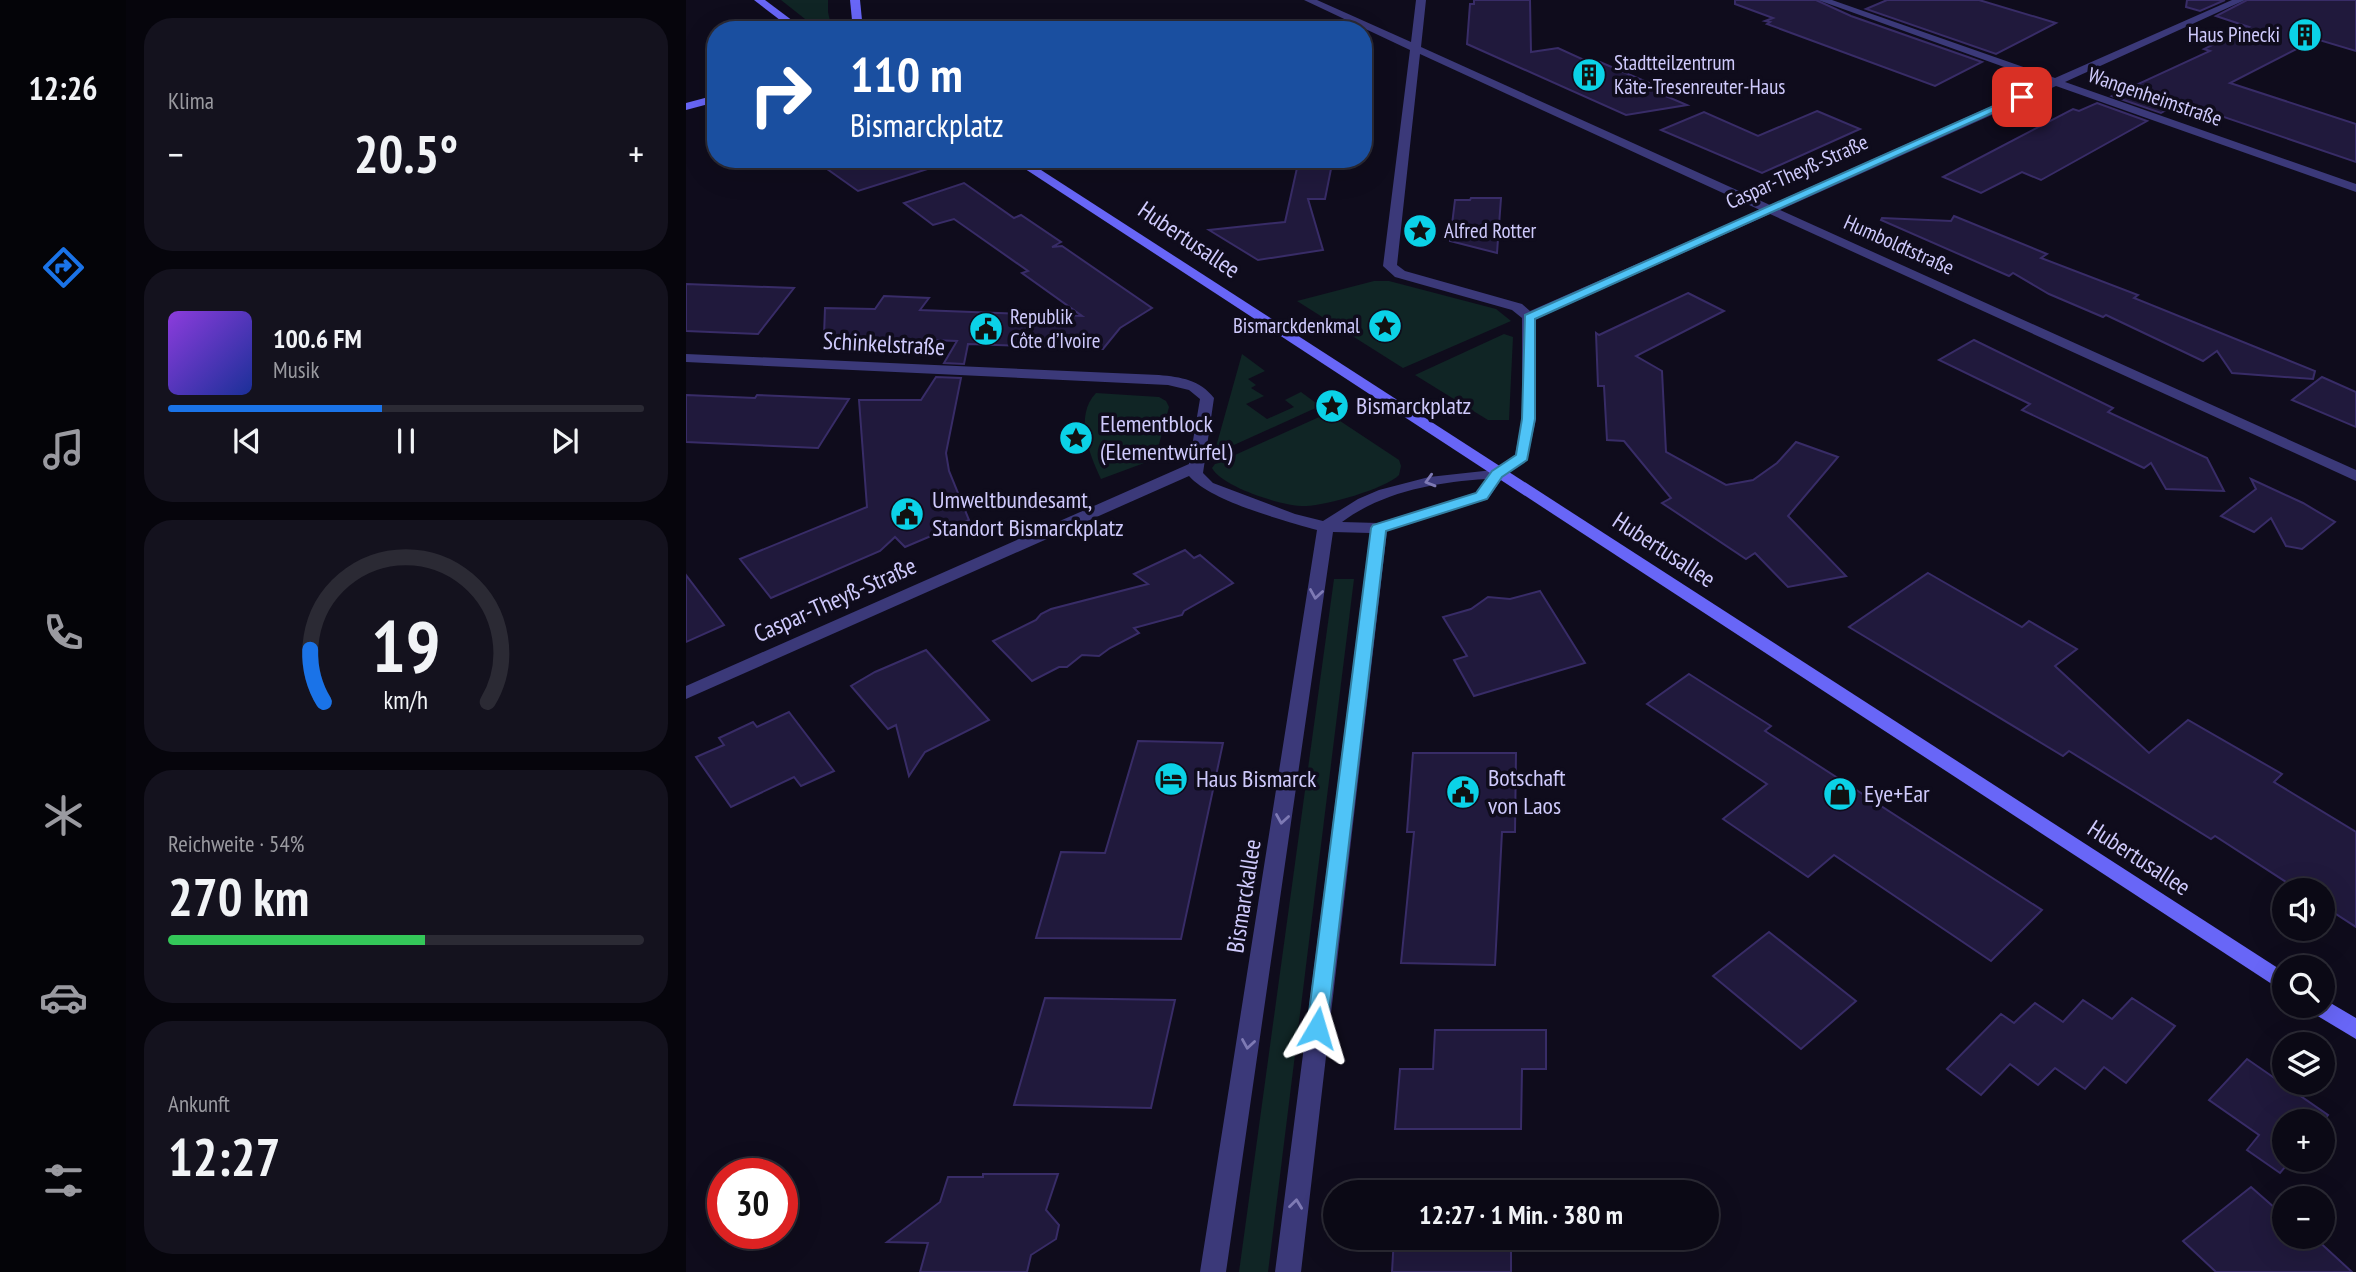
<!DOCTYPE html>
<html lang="de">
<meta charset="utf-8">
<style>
body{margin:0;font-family:"PT Sans Narrow",sans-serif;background:#14121e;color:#f1f3f6;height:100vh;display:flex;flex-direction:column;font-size:26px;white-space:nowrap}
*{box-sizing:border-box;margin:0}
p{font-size:23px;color:#9a9aa0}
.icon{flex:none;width:38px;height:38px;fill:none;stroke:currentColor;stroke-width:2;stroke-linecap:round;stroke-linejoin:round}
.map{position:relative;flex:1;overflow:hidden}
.side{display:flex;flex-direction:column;gap:18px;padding:18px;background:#06050c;width:560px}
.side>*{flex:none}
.top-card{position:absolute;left:21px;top:21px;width:665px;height:147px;border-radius:28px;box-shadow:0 7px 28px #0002,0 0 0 2px #2b2a34;background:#1a4fa0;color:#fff;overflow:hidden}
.controls{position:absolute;left:1586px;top:878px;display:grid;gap:14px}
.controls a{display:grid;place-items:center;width:63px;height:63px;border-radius:50%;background:#0b0915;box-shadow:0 7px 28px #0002,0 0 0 2px #2b2a34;font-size:35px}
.speed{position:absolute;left:21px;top:1158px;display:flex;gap:14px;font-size:35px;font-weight:700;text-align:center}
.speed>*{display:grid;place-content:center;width:91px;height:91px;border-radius:50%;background:#0b0915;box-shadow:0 7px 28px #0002,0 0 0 2px #2b2a34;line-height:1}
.speed .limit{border:10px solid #d22;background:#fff;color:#111}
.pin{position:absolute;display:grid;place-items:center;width:60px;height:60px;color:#fff;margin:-30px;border-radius:14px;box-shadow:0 4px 10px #0006}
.me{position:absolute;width:77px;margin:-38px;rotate:7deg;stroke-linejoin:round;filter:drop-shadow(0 0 5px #0008)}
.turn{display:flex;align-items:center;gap:24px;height:147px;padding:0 28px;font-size:32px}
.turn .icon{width:91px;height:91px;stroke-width:2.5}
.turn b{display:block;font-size:49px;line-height:60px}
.big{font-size:52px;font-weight:700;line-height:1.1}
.side .tile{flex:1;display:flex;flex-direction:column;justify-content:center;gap:10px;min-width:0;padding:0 24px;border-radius:28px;background:#14121e}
.side .dial{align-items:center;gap:0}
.dial svg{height:182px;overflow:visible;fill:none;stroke:#2b2a34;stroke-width:7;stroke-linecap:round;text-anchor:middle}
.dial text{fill:#f1f3f6;stroke:none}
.song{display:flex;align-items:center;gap:21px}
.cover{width:84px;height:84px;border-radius:10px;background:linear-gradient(135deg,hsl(270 70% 55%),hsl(230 70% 35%))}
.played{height:7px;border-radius:4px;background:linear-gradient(90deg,#1a73e8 45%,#2b2a34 45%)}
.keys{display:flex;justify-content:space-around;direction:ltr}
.heat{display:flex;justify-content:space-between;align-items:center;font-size:38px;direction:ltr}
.charge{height:10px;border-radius:5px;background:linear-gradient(90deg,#34c759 54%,#2b2a34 0)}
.trip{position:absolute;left:637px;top:1180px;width:396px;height:70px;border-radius:35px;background:#0b0915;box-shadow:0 7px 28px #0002,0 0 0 2px #2b2a34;font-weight:700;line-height:70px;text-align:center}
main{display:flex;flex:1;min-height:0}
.tabs{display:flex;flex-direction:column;width:126px;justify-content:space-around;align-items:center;background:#040408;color:#9a9aa0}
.tabs .icon{width:49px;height:49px}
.tabs .on{color:#1a73e8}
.tabs b{font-size:32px;color:#f1f3f6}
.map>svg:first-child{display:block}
.green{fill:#102525}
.building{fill:#20193c;stroke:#382c67;stroke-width:2}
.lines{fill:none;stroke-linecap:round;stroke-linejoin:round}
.street{fill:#3b3979;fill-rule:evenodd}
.secondary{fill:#6866f7;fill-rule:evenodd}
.oneway{stroke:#7e7ab4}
.route{fill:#4fc3f7;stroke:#337fa1;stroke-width:2}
.labels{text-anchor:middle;stroke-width:7;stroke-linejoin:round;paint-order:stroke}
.far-poi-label{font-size:21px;fill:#cfcafc;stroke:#0f0c1c;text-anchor:start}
.far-street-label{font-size:21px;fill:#cfcafc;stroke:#0f0c1c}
.street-label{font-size:24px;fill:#cfcafc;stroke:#0f0c1c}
.poi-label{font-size:24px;fill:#cfcafc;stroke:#0f0c1c;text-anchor:start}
</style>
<main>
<nav class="tabs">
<b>12:26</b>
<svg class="icon on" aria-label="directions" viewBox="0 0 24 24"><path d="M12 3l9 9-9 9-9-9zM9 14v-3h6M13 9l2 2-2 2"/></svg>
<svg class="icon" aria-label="music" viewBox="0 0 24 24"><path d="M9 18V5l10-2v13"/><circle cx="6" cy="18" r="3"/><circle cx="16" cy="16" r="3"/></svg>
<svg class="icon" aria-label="phone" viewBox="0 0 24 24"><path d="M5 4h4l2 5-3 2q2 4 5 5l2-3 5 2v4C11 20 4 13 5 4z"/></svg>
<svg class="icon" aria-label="climate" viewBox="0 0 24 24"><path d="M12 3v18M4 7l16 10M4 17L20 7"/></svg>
<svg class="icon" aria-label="car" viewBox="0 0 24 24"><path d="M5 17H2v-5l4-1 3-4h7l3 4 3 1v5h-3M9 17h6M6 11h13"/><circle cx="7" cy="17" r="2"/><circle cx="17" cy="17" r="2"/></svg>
<svg class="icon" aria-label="filters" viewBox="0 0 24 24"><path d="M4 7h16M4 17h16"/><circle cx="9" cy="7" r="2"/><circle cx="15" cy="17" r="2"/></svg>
</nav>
<section class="side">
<div class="tile"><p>Klima</p>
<div class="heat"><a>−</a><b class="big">20.5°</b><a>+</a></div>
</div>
<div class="tile">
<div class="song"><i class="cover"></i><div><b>100.6 FM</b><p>Musik</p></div></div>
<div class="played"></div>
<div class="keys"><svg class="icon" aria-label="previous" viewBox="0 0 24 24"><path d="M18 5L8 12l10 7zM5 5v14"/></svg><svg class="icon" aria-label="pause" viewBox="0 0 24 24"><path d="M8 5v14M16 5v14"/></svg><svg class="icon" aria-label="next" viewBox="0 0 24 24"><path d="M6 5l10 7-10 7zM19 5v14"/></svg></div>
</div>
<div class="tile dial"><svg viewBox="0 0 100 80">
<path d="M14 69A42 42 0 1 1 86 69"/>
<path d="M14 69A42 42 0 0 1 8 46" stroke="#1a73e8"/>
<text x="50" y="56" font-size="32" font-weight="700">19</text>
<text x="50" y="72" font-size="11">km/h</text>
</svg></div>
<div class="tile"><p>Reichweite · 54%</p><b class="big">270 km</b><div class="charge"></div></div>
<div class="tile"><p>Ankunft</p><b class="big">12:27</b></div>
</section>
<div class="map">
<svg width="1670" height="1272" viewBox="0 0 1670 1272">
<rect width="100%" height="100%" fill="#0f0c1c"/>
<!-- green -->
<g class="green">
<path d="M 95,0 L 142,0 L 142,12 L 146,30 L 133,30 Z"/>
<path d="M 688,281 L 703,281 L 810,309 L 825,321 L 717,368 L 611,301 Z"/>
<path d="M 818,334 L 827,337 L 823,420 L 802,420 L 729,375 Z"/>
<path d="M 556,354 L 579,371 L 562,379 L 570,385 L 565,388 L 578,396 L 560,404 L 581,419 L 608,407 L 599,400 L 615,392 L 634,406 L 528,454 Z"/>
<path d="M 410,393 L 473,397 L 480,401 L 483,407 L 469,459 L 415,479 C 403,454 388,416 410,393 Z"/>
<path d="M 642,413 L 713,460 L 715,466 L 713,475 C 699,489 641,505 620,506 C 598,507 536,487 526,468 L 529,464 Z"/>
<path d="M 648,579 L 668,579 L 582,1272 L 553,1272 Z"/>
</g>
<!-- building -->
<g class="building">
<path d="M 788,0 L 844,0 L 845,52 L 872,48 L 898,60 L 914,62 L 989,94 L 982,97 L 1001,105 L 940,115 L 781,44 L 784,4 L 788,4 Z"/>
<path d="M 1049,0 L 1130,0 L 1165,16 L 1296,62 L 1249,86 L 1081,24 L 1084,22 L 1079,21 L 1087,18 L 1049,4 Z"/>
<path d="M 1201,0 L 1293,0 L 1370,23 L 1310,54 L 1180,9 Z"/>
<path d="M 1501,0 L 1539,0 L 1514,11 L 1500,7 Z"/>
<path d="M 1561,0 L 1670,0 L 1670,51 L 1630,39 L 1544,83 L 1670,124 L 1670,162 L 1494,102 L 1475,113 L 1426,96 L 1524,51 L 1518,49 L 1563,27 L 1530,16 Z"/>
<path d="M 1411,103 L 1461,121 L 1355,180 L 1336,172 L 1295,193 L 1257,177 L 1387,109 L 1393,111 Z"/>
<path d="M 1131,111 L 1174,129 L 1076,173 L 975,130 L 1018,112 L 1072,136 Z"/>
<path d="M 127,159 L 250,159 L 251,166 L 172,191 Z"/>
<path d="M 613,159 L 647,159 L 639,199 L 622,199 L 637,250 L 572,260 L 523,230 L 599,222 Z"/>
<path d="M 278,183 L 328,218 L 335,215 L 375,242 L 366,247 L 376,246 L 466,308 L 434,328 L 417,349 L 282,344 L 278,364 L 258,363 L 271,341 L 138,336 L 139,308 L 189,309 L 198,296 L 243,298 L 234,310 L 396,316 L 336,273 L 342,271 L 268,219 L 247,225 L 218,203 Z"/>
<path d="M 785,198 L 815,198 L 811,253 L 764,241 L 769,200 L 784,200 Z"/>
<path d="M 1268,216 L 1361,254 L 1355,258 L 1452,295 L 1448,298 L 1629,371 L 1627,379 L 1546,373 L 1531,351 L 1517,361 L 1420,315 L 1417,317 L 1363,294 L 1327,273 L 1323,276 L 1195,220 L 1196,218 L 1265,221 Z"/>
<path d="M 0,284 L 108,288 L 72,334 L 0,331 Z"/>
<path d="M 1002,293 L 1038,311 L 950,356 L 976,371 L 980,452 L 1040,485 L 1067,480 L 1091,463 L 1110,442 L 1152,457 L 1102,516 L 1160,576 L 1102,587 L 1069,553 L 1060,559 L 976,503 L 985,498 L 938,441 L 921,440 L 918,386 L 912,386 L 910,333 L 913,335 Z"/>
<path d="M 1288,340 L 1427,408 L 1422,412 L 1521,458 L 1538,491 L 1480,489 L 1465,463 L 1458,468 L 1336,410 L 1344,404 L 1253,360 Z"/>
<path d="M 250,377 L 275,378 L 260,453 L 263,471 L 283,520 L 219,547 L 209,537 L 194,551 L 85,598 L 54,559 L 181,507 L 173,400 L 235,400 Z"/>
<path d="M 1636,377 L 1670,392 L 1670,427 L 1606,400 Z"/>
<path d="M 0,395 L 69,398 L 71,395 L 163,399 L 132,448 L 0,442 Z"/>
<path d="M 1565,479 L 1617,503 L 1649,522 L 1616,549 L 1600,546 L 1585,518 L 1568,532 L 1535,516 L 1570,489 Z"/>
<path d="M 499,550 L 508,558 L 514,555 L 547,583 L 498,611 L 496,615 L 448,628 L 453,633 L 424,648 L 413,656 L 396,655 L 381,667 L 373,667 L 346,681 L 307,641 L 350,620 L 355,614 L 365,609 L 462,584 L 448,574 Z"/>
<path d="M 1242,573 L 1336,627 L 1343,621 L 1391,649 L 1369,666 L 1463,753 L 1502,720 L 1596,774 L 1588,782 L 1670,832 L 1670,927 L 1636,905 L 1636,891 L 1614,891 L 1529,836 L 1525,839 L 1383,751 L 1377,756 L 1163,627 Z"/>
<path d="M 0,575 L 38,625 L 0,642 Z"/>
<path d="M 854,591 L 899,663 L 788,696 L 768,660 L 781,656 L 757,617 L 785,609 L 802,597 L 824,599 Z"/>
<path d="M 240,650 L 303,720 L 239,752 L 223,776 L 210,725 L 202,729 L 165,686 L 189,672 Z"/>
<path d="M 1003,674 L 1085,726 L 1079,731 L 1356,910 L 1305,961 L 1148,855 L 1122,877 L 1037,819 L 1081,784 L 961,704 Z"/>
<path d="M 103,712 L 148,771 L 115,786 L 108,777 L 45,807 L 10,757 L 38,745 L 33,738 L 67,722 L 71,727 Z"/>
<path d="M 452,741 L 537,743 L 495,939 L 350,938 L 375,852 L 419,853 Z"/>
<path d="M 727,753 L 830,753 L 829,832 L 816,832 L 809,965 L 715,963 L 728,832 L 721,832 Z"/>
<path d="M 1083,932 L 1170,1001 L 1115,1049 L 1027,976 Z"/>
<path d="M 359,998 L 489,1000 L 465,1108 L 328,1105 Z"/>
<path d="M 1446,998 L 1489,1026 L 1440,1083 L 1418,1067 L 1399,1089 L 1369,1068 L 1352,1085 L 1324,1064 L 1295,1095 L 1261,1069 L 1315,1014 L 1328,1023 L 1349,1003 L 1377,1022 L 1397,1000 L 1426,1019 Z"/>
<path d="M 749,1030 L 860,1030 L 860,1069 L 836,1069 L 835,1129 L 709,1129 L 714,1069 L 747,1069 Z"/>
<path d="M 1561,1059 L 1642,1115 L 1636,1123 L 1598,1122 L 1598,1160 L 1605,1160 L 1594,1173 L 1561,1150 L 1573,1135 L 1523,1100 Z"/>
<path d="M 297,1174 L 372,1174 L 360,1210 L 373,1225 L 370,1239 L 345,1255 L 341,1272 L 234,1272 L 242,1243 L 201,1242 L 254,1202 L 262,1177 L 297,1177 Z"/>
<path d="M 1565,1187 L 1598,1216 L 1598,1237 L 1628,1237 L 1666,1272 L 1530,1272 L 1497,1241 Z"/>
<path d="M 708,1237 L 825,1237 L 825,1272 L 706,1272 Z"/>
</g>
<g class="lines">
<!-- street -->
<path class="street" d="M 618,0 L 631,0 L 725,42 L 730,0 L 740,0 L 735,47 L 1084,205 L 1360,82 L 1132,0 L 1146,0 L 1369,78 L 1546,0 L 1559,0 L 1379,82 L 1670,184 L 1670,192 L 1370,86 L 1094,210 L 1670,470 L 1670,481 L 1084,214 L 850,319 L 850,419 L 841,460 L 817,477 L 802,499 L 701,531 L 615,1272 L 589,1272 L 684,533 L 647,532 L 540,1272 L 514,1272 L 631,530 C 597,520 526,502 503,476 L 0,699 L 0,686 L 503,464 L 514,399 L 503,390 L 482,385 L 0,362 L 0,354 L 473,375 C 495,377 514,380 528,398 L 517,473 L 527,483 L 609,514 L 637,521 L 672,499 L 693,490 L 743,477 L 807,470 L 829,455 L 836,419 L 836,318 L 826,310 L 709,277 L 697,266 L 724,50 ZM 734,54 L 1074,210 L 844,311 L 836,304 L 719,271 L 711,265 ZM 800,479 L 790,493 L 692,523 L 656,522 C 696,492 750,482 800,479 Z"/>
<!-- secondary -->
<g class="secondary">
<path d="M 68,0 L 79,0 L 119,30 L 107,30 Z"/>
<path d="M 164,0 L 174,0 L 177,30 L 167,30 Z"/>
<path d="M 30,95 L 30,102 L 0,110 L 0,103 Z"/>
<path d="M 324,159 L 338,159 L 1598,972 L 1598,992 Z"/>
<path d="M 1636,998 L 1670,1018 L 1670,1039 L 1625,1012 L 1622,1006 L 1636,1006 Z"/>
</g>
</g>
<!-- one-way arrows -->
<defs><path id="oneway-chevron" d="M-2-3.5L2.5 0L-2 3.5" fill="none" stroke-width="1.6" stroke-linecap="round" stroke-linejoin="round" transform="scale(1.75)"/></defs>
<g class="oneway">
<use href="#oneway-chevron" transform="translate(744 481) rotate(164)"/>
<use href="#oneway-chevron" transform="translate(630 594) rotate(99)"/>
<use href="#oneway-chevron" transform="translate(596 819) rotate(99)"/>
<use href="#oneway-chevron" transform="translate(562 1044) rotate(99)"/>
<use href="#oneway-chevron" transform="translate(610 1204) rotate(-83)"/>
</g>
<!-- route -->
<path class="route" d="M 1332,95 L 1341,97 L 849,319 L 849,419 L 841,460 L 816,477 L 801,499 L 700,531 L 641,1028 L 638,1034 L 631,1037 L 624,1034 L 621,1028 L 685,528 L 687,525 L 790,493 L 806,471 L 830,455 L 836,419 L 839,315 Z"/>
<!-- icons -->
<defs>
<g id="building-disc" transform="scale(1.75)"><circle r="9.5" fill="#0bd2e7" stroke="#0f0c1c"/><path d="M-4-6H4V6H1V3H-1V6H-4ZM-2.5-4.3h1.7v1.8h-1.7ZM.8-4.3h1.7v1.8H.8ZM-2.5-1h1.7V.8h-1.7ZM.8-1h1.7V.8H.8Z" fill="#111"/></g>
<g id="sight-disc" transform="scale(1.75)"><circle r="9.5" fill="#0bd2e7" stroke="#0f0c1c"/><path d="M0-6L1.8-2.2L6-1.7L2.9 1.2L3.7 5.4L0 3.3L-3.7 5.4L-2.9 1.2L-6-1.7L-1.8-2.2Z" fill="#111"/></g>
<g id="civic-disc" transform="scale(1.75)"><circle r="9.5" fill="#0bd2e7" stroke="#0f0c1c"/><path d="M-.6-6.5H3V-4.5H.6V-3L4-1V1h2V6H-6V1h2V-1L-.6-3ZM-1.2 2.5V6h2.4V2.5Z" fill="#111"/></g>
<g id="hotel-disc" transform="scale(1.75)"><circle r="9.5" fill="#0bd2e7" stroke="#0f0c1c"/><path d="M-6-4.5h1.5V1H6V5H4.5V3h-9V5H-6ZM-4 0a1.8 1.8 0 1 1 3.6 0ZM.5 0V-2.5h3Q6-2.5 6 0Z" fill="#111"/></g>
<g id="shop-disc" transform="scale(1.75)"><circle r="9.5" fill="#0bd2e7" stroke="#0f0c1c"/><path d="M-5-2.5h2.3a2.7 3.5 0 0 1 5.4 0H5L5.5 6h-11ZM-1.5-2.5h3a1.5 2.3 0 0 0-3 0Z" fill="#111"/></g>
</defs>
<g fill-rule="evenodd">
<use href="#building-disc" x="1619" y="35"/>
<use href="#building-disc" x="903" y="75"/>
<use href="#sight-disc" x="734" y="231"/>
<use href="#sight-disc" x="699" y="326"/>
<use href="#civic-disc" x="300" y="329"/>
<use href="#sight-disc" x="646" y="406"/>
<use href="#sight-disc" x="390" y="438"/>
<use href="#civic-disc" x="221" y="514"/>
<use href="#hotel-disc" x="485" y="779"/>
<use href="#civic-disc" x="777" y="792"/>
<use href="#shop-disc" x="1154" y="794"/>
</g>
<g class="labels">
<!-- far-poi labels -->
<g class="far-poi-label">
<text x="1594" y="42" text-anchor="end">Haus Pinecki</text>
<text x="928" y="70">Stadtteilzentrum<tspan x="928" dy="24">Käte-Tresenreuter-Haus</tspan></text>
<text x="758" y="238">Alfred Rotter</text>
<text x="324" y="324">Republik<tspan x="324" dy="24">Côte d’Ivoire</tspan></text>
<text x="674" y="333" text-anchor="end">Bismarckdenkmal</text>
</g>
<!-- far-street labels -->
<g class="far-street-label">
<text transform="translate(1469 97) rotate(19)" y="7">Wangenheimstraße</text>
<text transform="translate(1111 172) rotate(-24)" y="7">Caspar-Theyß-Straße</text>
<text transform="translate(1213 245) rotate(24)" y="7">Humboldtstraße</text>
</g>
<!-- street labels -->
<g class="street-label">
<text transform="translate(503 240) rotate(34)" y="8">Hubertusallee</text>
<text transform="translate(198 344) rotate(3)" y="8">Schinkelstraße</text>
<text transform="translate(978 550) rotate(33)" y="8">Hubertusallee</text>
<text transform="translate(149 600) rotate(-24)" y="8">Caspar-Theyß-Straße</text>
<text transform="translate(1453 858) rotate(33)" y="8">Hubertusallee</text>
<text transform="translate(558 896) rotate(-81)" y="8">Bismarckallee</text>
</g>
<!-- poi labels -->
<g class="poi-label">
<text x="670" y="414">Bismarckplatz</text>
<text x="414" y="432">Elementblock<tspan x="414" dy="28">(Elementwürfel)</tspan></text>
<text x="246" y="508">Umweltbundesamt,<tspan x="246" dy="28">Standort Bismarckplatz</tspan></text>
<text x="802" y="786">Botschaft<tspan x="802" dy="28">von Laos</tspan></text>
<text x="510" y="787">Haus Bismarck</text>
<text x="1178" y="802">Eye+Ear</text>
</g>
</g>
</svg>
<div class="controls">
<a><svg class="icon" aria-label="sound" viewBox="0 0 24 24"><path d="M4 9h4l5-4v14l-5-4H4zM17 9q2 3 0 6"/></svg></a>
<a><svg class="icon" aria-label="search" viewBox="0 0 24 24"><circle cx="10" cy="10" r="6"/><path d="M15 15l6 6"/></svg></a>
<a><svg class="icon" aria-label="layers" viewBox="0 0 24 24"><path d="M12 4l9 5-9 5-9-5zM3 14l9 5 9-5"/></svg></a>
<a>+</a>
<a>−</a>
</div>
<div class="speed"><div class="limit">30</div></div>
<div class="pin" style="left:1336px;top:97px;background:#d93025"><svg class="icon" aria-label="arrive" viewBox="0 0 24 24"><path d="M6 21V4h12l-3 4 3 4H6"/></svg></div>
<svg class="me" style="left:631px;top:1028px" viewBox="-20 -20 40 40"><path d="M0-17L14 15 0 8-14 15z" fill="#4fc3f7" stroke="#fff" stroke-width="4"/></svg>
<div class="trip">12:27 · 1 Min. · 380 m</div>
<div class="top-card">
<div class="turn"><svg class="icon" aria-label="right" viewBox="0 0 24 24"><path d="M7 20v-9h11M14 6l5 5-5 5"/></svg><div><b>110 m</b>Bismarckplatz</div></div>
</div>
</div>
</main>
